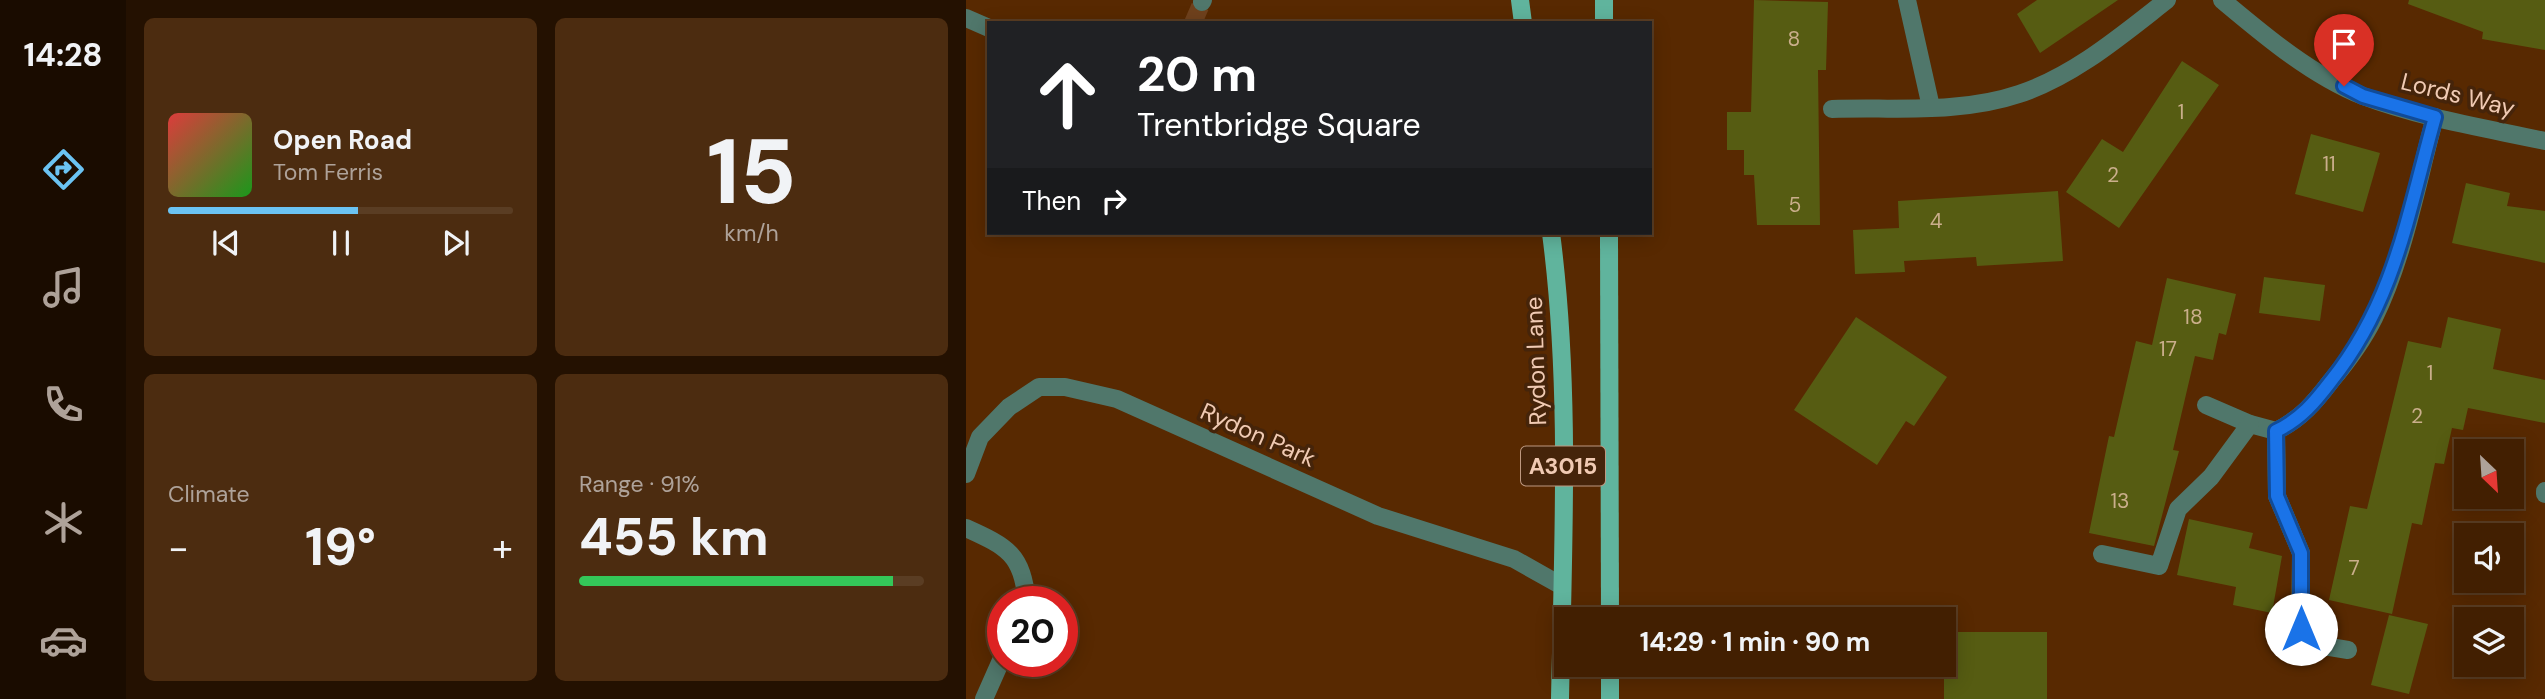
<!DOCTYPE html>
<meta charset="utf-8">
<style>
body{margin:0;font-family:"DM Sans",sans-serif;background:#4c2c10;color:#f1f3f6;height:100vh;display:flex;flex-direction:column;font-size:26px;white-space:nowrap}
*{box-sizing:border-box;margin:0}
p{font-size:23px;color:#aea299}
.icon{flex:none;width:38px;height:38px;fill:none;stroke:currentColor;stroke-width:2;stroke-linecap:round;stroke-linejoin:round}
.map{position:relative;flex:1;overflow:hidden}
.sheet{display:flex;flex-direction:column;gap:18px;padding:18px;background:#241101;width:840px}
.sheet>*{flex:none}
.banner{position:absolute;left:21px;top:21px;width:665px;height:214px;border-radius:0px;box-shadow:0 4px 18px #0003,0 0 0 2px #5a3d23;background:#202124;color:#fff;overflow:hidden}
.needle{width:46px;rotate:155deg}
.fabs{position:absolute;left:1488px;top:439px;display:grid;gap:14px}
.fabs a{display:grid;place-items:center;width:70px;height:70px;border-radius:0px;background:#421f01;box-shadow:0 4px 18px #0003,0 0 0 2px #5a3d23;font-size:35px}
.speed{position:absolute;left:21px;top:586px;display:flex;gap:14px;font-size:35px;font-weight:700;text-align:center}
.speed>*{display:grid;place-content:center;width:91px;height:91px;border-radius:50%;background:#421f01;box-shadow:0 4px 18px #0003,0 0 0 2px #5a3d23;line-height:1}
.speed .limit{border:10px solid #d22;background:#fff;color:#111}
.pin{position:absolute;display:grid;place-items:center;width:60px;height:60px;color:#fff;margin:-72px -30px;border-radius:50% 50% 50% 0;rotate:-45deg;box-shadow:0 0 7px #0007}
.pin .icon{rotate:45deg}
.me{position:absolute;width:77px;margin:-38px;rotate:0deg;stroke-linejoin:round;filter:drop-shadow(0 0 5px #0008)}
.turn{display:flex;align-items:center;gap:24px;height:147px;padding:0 35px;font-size:32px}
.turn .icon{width:91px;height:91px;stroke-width:2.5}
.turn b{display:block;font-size:49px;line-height:60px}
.then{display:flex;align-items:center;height:66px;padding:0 35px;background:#0003;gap:14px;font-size:26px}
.big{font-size:52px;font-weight:700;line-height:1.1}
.sheet .tile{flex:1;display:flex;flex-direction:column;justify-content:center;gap:10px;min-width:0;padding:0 24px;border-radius:10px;background:#4c2c10}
.sheet .dial{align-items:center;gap:0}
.dial b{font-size:91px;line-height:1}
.song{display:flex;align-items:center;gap:21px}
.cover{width:84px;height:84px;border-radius:10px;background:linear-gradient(135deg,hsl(0 70% 55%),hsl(120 70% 35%))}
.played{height:7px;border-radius:4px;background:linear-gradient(90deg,#6bc3f2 55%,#5a3d23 55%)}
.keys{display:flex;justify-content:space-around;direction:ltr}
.heat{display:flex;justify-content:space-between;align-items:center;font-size:38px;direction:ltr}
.charge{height:10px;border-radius:5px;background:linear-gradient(90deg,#34c759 91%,#5a3d23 0)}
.sheet .tiles{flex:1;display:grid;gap:18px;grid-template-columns:repeat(2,1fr)}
.trip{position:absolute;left:588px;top:607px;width:402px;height:70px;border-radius:0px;background:#421f01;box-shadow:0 4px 18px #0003,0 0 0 2px #5a3d23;font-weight:700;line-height:70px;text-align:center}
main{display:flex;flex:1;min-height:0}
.tab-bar{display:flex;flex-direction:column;width:126px;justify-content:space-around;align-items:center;background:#1a0c00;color:#aea299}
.tab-bar .icon{width:49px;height:49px}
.tab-bar .active{color:#6bc3f2}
.tab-bar b{font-size:32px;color:#f1f3f6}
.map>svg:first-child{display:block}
.building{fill:#565c12}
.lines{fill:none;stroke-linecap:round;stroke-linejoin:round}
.minor-tunnel{stroke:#6f411c;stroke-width:18;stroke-dasharray:18 9;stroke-linecap:butt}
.minor{stroke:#50776b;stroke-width:18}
.major{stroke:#60b49d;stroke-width:18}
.route-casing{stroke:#114b97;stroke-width:18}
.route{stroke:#1a73e8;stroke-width:12}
.labels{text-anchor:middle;stroke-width:7;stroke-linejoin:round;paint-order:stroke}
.number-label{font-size:21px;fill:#caae8b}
.shield{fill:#45240a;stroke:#bd9880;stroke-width:2}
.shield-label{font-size:23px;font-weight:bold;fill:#f0cab3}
.street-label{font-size:24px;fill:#f0cab3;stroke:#45240a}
</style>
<main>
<nav class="tab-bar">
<b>14:28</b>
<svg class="icon active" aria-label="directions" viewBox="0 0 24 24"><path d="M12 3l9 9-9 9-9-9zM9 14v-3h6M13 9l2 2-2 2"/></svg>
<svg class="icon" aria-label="music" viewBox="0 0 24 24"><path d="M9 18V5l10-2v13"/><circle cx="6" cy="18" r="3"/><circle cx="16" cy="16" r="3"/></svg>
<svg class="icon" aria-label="phone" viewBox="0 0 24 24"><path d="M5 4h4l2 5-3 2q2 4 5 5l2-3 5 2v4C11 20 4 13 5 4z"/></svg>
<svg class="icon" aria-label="climate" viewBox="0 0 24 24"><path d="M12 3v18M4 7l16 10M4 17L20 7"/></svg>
<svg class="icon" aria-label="car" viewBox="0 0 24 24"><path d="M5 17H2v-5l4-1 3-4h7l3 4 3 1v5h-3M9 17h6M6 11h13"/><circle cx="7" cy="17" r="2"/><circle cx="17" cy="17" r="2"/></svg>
</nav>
<section class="sheet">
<div class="tiles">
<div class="tile">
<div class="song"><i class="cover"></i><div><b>Open Road</b><p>Tom Ferris</p></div></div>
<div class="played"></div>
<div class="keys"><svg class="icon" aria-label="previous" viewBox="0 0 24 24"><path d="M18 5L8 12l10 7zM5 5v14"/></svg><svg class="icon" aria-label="pause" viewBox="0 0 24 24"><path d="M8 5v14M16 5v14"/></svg><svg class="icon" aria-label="next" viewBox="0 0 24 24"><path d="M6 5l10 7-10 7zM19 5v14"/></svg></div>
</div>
<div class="tile dial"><b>15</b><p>km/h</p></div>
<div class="tile"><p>Climate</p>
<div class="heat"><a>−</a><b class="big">19°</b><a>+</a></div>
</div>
<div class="tile"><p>Range · 91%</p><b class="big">455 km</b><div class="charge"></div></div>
</div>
</section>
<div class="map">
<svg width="1579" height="699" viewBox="0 0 1579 699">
<rect width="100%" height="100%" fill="#582901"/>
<!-- building -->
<g class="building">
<path d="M 788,0 L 862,2 L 860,70 L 852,70 L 854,225 L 791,225 L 788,175 L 778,175 L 778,150 L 761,150 L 761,112 L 785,112 Z"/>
<path d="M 1071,0 L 1152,0 L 1074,53 L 1051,14 Z"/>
<path d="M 1443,0 L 1579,0 L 1579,50 L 1516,39 L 1517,32 L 1442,4 Z"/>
<path d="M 1216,61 L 1253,85 L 1153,228 L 1100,192 L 1136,139 L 1157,152 Z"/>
<path d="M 1345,134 L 1414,153 L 1397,212 L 1329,194 Z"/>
<path d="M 1500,183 L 1544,193 L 1541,206 L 1579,211 L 1579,263 L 1486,243 Z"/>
<path d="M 1092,191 L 1097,261 L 1011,266 L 1010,257 L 938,261 L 939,272 L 889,274 L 887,230 L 933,228 L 932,201 Z"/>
<path d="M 1298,277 L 1359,285 L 1354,321 L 1293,313 Z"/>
<path d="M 1201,278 L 1270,294 L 1260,335 L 1253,333 L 1247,360 L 1229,356 L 1207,450 L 1213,451 L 1188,546 L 1123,533 L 1143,436 L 1148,437 L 1170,341 L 1186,345 Z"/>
<path d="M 890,317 L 981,377 L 948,426 L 940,421 L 911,465 L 828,410 Z"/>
<path d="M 1482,317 L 1535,329 L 1527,369 L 1579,380 L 1579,423 L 1502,408 L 1497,430 L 1486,428 L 1478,464 L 1469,463 L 1456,525 L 1446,523 L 1426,614 L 1363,600 L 1384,506 L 1401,509 L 1442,341 L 1475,348 Z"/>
<path d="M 1223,519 L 1287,533 L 1283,548 L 1316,556 L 1306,613 L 1267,605 L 1270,587 L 1211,575 Z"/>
<path d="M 1423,615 L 1462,624 L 1443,694 L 1405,685 Z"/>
<rect x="978" y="632" width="103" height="67"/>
</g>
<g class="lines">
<!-- minor-tunnel -->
<path class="minor-tunnel" d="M 227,23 L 236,2"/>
<!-- minor -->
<g class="minor">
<path d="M 941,0 L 965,107"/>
<path d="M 1256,0 C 1299,36 1345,75 1397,96 C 1455,118 1519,128 1579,141"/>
<path d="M 236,2 L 237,0"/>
<path d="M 0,18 L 23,28"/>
<path d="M 866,109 C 927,107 994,114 1053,94 C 1108,76 1156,35 1201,0"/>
<path d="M 1240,405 L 1284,424 L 1310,431"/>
<path d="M 0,474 L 14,437 L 43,407 L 73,387 L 99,387 L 151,399 L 412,516 L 548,559 L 596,586"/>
<path d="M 1579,491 L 1579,494"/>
<path d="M 0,528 C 42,547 56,554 61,602"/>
<path d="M 1136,554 L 1193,566 L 1212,509 L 1245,477 L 1284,424"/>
<path d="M 1382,650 L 1334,642 L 1335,553 L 1311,496 L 1310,431 C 1335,419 1349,402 1365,381 C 1381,362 1397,340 1408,318 C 1438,257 1451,183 1469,117"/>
<path d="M 18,699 L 37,656"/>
</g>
<!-- major -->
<g class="major">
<path d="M 554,0 L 557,23"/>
<path d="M 638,0 L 638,23"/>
<path d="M 585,233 C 605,386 597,544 594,699"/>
<path d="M 643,233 L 644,620"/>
<path d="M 644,665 L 644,699"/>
</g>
</g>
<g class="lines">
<!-- route casing -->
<g class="route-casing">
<path id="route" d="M 1335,629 L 1335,553 L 1311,496 L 1310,431 C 1335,419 1349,402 1365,381 C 1429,301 1442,213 1469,117 L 1397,96 L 1378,86"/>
</g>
<!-- route -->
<use href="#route" class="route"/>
</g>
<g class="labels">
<!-- number labels -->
<g class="number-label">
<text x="828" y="46">8</text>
<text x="1215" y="119">1</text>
<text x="1363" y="171">11</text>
<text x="1147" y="182">2</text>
<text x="829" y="212">5</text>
<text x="970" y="228">4</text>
<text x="1227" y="324">18</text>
<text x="1202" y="356">17</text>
<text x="1464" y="380">1</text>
<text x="1451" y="423">2</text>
<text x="1154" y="508">13</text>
<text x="1388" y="575">7</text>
</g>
<!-- shield labels -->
<rect class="shield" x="555" y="446.5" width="84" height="39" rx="5"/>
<g class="shield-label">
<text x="597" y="474">A3015</text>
</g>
<!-- street labels -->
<g class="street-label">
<text transform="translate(1492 95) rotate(14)" y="8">Lords Way</text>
<text transform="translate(570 361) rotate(-92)" y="8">Rydon Lane</text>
<text transform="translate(292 435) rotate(24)" y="8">Rydon Park</text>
</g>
</g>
</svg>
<div class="fabs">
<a><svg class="needle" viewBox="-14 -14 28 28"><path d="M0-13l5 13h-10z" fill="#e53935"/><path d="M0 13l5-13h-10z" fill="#aea299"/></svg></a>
<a><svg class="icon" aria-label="sound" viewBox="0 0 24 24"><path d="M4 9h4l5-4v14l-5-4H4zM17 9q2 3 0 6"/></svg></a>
<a><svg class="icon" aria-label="layers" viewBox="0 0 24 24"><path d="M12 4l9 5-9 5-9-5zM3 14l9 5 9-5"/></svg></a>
</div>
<div class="speed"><div class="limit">20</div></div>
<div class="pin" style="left:1378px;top:86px;background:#d93025"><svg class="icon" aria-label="arrive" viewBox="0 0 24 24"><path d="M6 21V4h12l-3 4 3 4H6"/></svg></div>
<svg class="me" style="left:1335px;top:629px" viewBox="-20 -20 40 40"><circle r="19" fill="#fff"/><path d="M0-13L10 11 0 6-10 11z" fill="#1a73e8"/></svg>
<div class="trip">14:29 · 1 min · 90 m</div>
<div class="banner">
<div class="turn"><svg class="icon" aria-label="ahead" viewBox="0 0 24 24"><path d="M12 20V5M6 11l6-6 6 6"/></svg><div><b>20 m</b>Trentbridge Square</div></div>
<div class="then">Then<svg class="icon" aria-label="right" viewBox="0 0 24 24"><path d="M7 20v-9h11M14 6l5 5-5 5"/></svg></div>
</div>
</div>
</main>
